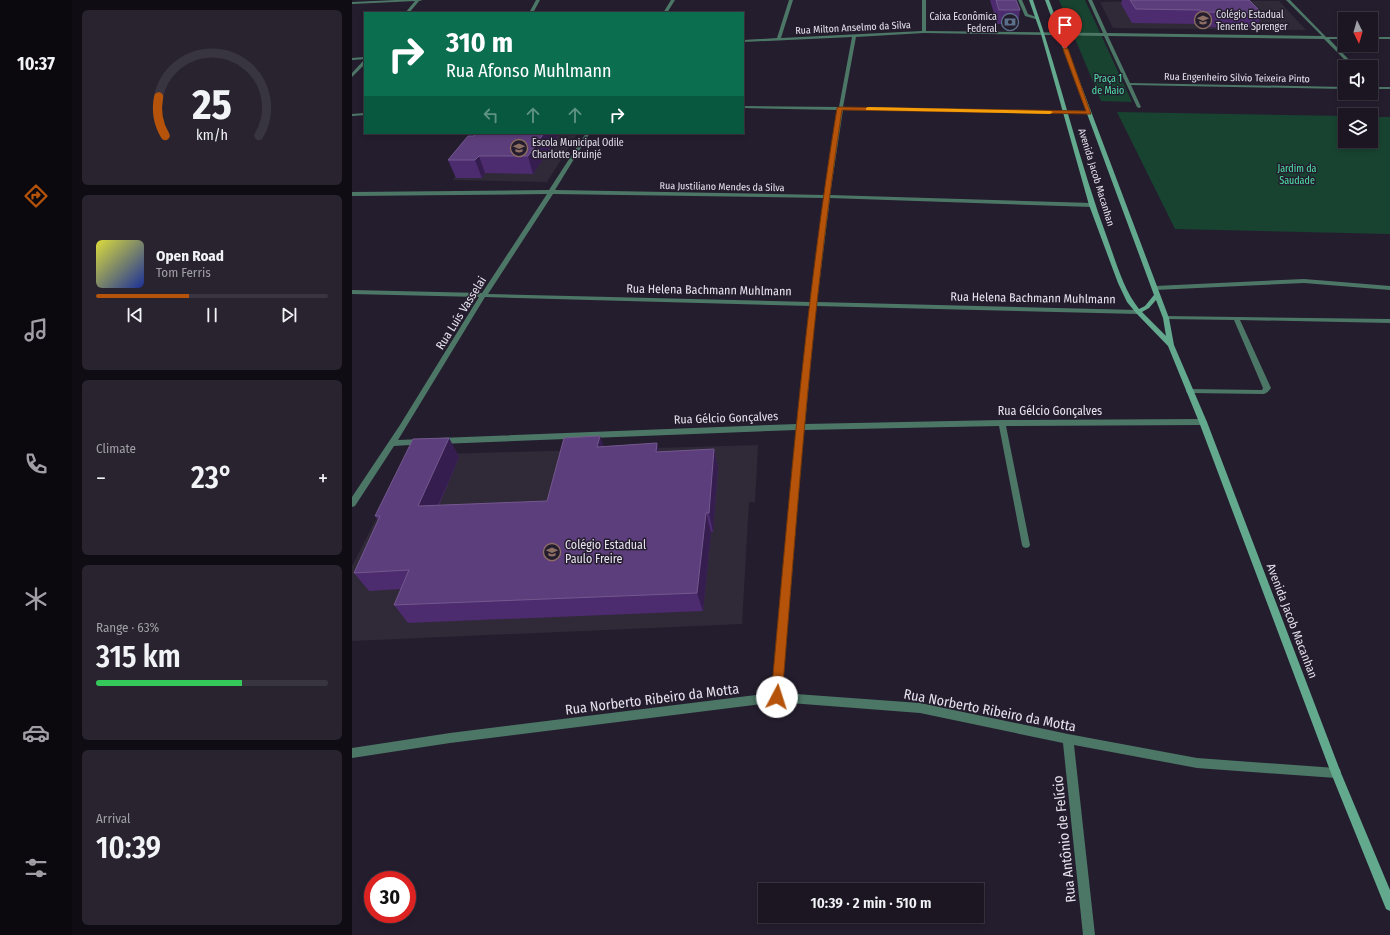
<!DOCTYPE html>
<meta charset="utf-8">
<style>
body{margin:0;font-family:"Fira Sans Condensed",sans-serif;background:#28232f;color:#f1f3f6;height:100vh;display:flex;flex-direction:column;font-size:15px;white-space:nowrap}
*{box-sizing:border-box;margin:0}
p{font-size:13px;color:#a09fa5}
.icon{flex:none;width:22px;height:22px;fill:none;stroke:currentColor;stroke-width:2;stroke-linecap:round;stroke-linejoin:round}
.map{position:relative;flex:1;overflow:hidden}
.drawer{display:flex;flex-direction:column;gap:10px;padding:10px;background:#0f0c13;width:280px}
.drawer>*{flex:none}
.guide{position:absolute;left:12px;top:12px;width:380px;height:122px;border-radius:0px;box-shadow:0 2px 6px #0003,0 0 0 1px #393540;background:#0b6e4f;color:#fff;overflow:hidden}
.needle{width:26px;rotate:175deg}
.fabs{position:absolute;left:986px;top:12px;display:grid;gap:8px}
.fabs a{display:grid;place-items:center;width:40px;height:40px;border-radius:0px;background:#1b1622;box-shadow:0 2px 6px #0003,0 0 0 1px #393540;font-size:20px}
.speed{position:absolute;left:12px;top:871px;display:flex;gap:8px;font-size:20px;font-weight:700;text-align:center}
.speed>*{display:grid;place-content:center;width:52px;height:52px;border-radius:50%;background:#1b1622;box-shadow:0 2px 6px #0003,0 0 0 1px #393540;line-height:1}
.speed .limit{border:6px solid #d22;background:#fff;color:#111}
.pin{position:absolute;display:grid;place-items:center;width:34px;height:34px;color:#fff;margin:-41px -17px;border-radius:50% 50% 50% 0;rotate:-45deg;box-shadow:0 0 4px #0007}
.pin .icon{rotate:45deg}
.me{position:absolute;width:44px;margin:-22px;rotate:5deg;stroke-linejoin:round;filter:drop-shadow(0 0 3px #0008)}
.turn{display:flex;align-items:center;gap:14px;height:84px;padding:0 16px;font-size:18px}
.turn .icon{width:52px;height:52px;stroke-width:2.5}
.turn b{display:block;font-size:28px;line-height:34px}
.lanes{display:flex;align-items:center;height:38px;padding:0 16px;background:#0003;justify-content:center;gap:20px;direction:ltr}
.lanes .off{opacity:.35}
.big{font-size:30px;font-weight:600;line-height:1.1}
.drawer .tile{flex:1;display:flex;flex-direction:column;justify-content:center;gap:6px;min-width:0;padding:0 14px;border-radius:6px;background:#28232f}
.drawer .dial{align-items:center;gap:0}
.dial svg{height:104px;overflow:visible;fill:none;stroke:#393540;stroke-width:7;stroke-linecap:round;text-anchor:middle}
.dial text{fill:#f1f3f6;stroke:none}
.song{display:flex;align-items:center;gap:12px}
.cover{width:48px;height:48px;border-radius:6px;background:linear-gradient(135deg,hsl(60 70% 55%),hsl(230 70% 35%))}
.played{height:4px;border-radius:2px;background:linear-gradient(90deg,#b45309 40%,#393540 40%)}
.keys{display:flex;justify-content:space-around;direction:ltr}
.heat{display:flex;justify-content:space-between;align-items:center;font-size:22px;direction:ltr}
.charge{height:6px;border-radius:3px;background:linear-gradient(90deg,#34c759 63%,#393540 0)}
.trip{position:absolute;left:406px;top:883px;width:226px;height:40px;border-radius:0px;background:#1b1622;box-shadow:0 2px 6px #0003,0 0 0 1px #393540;font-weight:600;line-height:40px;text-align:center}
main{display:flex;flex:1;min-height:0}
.dock{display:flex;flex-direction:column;width:72px;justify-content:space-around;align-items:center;background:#0b090e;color:#a09fa5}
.dock .icon{width:28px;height:28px}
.dock .selected{color:#b45309}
.dock b{font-size:18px;color:#f1f3f6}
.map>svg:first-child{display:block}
.education{fill:#302938}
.green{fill:#184331}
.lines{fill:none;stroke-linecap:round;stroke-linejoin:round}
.service{fill:#4c7766;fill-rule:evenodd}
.minor{fill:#4c7766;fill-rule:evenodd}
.tertiary{fill:#4c7766;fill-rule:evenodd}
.secondary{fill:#62a98e;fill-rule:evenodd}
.wall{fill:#4d2b6f}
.shaded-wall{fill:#351d4f}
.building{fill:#5d3e7c;stroke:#73588e}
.route{fill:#b45309;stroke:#753606}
.slow{fill:#f59e0b}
.labels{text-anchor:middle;stroke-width:3;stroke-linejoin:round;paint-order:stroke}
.far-poi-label{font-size:10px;fill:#e7e2ee;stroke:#241d2e;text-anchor:start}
.far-street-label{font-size:10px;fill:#e7e2ee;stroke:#241d2e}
.far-park-label{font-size:10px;fill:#4fe3a9;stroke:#241d2e}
.street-label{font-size:12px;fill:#e7e2ee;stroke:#241d2e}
.poi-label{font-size:12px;fill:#e7e2ee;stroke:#241d2e;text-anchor:start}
.near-street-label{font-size:14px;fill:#e7e2ee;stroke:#241d2e}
</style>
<main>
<nav class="dock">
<b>10:37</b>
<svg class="icon selected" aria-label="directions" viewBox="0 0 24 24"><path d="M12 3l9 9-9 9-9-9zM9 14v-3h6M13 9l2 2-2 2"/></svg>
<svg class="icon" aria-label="music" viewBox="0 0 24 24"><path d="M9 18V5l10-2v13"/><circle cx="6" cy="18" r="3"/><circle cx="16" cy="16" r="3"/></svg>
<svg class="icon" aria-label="phone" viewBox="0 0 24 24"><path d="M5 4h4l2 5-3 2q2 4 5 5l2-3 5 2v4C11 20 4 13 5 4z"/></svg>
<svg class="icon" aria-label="climate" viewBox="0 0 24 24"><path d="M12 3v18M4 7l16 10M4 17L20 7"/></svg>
<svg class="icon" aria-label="car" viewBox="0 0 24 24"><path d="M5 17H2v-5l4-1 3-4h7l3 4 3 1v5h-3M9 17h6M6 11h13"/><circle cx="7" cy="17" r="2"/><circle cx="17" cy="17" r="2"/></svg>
<svg class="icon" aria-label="filters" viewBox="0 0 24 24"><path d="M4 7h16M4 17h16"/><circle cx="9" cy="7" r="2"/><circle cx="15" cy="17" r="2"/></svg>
</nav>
<section class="drawer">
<div class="tile dial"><svg viewBox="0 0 100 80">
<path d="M14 69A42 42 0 1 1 86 69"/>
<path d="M14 69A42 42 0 0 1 9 39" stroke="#b45309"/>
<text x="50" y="56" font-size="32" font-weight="700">25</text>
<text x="50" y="72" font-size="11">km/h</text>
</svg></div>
<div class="tile">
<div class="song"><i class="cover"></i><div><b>Open Road</b><p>Tom Ferris</p></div></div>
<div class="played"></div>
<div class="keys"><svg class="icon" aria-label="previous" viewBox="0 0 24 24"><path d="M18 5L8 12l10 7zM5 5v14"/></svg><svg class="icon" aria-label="pause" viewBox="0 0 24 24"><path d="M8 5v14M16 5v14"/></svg><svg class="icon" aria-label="next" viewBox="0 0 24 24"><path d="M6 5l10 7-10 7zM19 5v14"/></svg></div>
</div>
<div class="tile"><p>Climate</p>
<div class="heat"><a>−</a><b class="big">23°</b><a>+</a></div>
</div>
<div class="tile"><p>Range · 63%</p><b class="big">315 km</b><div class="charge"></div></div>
<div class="tile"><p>Arrival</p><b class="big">10:39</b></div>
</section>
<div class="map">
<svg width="1038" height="935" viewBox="0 0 1038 935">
<rect width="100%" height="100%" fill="#241d2e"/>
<!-- education -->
<g class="education">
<path d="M 847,0 L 927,1 L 954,30 L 761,28 L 748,2 Z"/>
<path d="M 127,133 L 226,133 L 195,182 L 101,180 Z"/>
<path d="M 406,445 L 403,502 L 397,502 L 390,624 L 0,641 L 0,566 L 57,455 Z"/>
</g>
<!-- green -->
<g class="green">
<path d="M 707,0 L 733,0 L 780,102 L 749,101 Z"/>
<path d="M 765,112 L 993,116 L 993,141 L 1019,141 L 1019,117 L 1038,117 L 1038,234 L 823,229 Z"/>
</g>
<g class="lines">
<!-- service -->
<g class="service">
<path d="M 666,0 L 670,0 L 676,14 L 687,18 L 687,20 L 673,16 Z"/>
<path d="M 952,279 L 1038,286 L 1038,290 L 952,283 L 803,290 L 800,288 L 803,286 Z"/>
</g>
<!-- minor -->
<g class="minor">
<path d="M 44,0 L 71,0 L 67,1 L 57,13 L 53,13 L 63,1 L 0,4 L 0,2 Z"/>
<path d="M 319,0 L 323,0 L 315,13 L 311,13 Z"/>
<path d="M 437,0 L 441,0 L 429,38 L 570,31 L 570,0 L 574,0 L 574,31 L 751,33 L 736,0 L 740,0 L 755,33 L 970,36 L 934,0 L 938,0 L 974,37 L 993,37 L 993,39 L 977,39 L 1004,67 L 1000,67 L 972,39 L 756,36 L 778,83 L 993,87 L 993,89 L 779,85 L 789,107 L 787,108 L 785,107 L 752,36 L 572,33 L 504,37 L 491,107 L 737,111 L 739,112 L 737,113 L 491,110 L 478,195 L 740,203 L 743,205 L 740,207 L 478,198 L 465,302 L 786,310 L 789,312 L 786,314 L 464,306 L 453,424 L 650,420 L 851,419 L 855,422 L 851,425 L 654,426 L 678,545 L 677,547 L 674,548 L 671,547 L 670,545 L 647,426 L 452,430 L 430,693 L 568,703 L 716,734 L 845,758 L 984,768 L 988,769 L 989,773 L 988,777 L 984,778 L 845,768 L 722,745 L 743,935 L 731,935 L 711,743 L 568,713 L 425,702 L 98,743 L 0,758 L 0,748 L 98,733 L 420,693 L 444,430 L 88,444 L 84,441 L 88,438 L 445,424 L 458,306 L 133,297 L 46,440 L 70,439 L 73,440 L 74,442 L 73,444 L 42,446 L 3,506 L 0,507 L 0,497 L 48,425 L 127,297 L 0,294 L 0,290 L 130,293 L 195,194 L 0,196 L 0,192 L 197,190 L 234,133 L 238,133 L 203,190 L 473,195 L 486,110 L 391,108 L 391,106 L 487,107 L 500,37 L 391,42 L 391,40 L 425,38 ZM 201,194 L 472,198 L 458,302 L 136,294 Z"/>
<rect x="1019" y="37" width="19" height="2"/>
<path d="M 13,57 L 13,59 L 0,60 L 0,58 Z"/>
<rect x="1019" y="87" width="19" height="2"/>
<path d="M 13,113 L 13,115 L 0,116 L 0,114 Z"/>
<path d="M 814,316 L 1038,319 L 1038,323 L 888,320 L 919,388 C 917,391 915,393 912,394 L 838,393 L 835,393 L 834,391 L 835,389 L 910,390 L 911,388 L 882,320 L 812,319 L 812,317 Z"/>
</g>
<!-- tertiary -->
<g class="tertiary">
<path d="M 184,0 L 188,0 L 181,13 L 177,13 Z"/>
<path d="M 12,60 L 13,60 L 13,64 L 0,77 L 0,73 Z"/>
</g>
<!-- secondary -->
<path class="secondary" d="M 677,0 L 681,0 C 709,80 727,163 757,243 C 765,265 772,290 787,309 L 793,306 L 802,295 L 693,0 L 697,0 L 817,318 L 822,345 L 855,422 L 989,773 L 1038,890 L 1038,911 L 1034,909 L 979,773 L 847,422 L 816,346 L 784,313 L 775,302 L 766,283 L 737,205 L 689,34 ZM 804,300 L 811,318 L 814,336 L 790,312 L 797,308 Z"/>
</g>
<!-- wall -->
<g class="wall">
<path d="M 638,0 L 664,0 L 668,10 L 666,24 L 645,24 Z"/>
<path d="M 770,0 L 897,0 L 910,13 L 905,28 L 846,27 L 844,24 L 780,23 L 769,4 Z"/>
<path d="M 124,133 L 208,133 L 181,174 L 133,173 L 130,178 L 104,178 L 96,160 Z"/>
<path d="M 97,438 L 107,457 L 87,505 L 195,501 L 252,447 L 308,452 L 362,449 L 366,468 L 361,532 L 359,532 L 351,611 L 56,623 L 42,605 L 49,589 L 17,591 L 2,573 L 26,520 L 23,516 Z"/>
</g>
<!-- shaded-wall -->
<g class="shaded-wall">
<path d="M 192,133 L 208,133 L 181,174 L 176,156 Z"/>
<path d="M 127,156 L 133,173 L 130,178 L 123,160 Z"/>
<path d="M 248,436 L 255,455 L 245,447 Z"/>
<path d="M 97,438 L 107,457 L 78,524 L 66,506 Z"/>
<path d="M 305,443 L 311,462 L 304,452 Z"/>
<path d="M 362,449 L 366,468 L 361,532 L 357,513 Z"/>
<path d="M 354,513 L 359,532 L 351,611 L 345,593 Z"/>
</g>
<!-- building -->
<g class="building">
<path d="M 644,0 L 664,0 L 668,10 L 647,10 Z"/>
<path d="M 778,0 L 897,0 L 910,13 L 850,12 L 848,10 L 784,9 Z"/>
<path d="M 124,133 L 192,133 L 176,156 L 127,156 L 123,160 L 96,160 L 116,136 L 122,136 Z"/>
<path d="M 248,436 L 245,447 L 305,443 L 304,452 L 362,449 L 357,513 L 354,513 L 345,593 L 42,605 L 57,570 L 2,573 L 28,516 L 23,516 L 61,439 L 97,438 L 66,506 L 195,501 L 212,438 Z"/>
</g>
<!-- route -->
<path class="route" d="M 713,48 L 716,49 L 739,114 L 490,110 C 460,305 446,501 430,697 L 429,701 L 425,702 L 421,701 L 419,697 C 437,500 453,304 485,108 L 487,107 L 734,111 L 711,49 Z"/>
<!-- slow -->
<path class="slow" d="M 516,107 L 698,111 L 701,112 L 698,114 L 514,110 L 514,108 Z"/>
<!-- icons -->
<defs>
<g id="school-ring" transform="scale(0.9)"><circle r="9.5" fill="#241d2e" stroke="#8d6e63" stroke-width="1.5"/><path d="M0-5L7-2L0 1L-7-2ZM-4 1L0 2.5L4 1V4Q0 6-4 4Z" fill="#8d6e63"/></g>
<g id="bank-ring" transform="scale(0.9)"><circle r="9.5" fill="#241d2e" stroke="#5c6f8a" stroke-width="1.5"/><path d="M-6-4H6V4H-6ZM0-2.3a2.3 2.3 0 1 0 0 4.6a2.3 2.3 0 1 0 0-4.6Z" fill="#5c6f8a"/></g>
</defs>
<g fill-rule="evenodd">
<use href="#school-ring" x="851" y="20"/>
<use href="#bank-ring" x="658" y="22"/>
<use href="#school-ring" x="167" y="148"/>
<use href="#school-ring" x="200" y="552"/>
</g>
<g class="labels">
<!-- far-poi labels -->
<g class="far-poi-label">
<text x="864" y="18">Colégio Estadual<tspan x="864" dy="12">Tenente Sprenger</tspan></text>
<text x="645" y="20" text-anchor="end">Caixa Econômica<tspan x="645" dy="12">Federal</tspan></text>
<text x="180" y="146">Escola Municipal Odile<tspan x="180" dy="12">Charlotte Bruinjé</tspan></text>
</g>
<!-- far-street labels -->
<g class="far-street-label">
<text transform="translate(501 27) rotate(-3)" y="4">Rua Milton Anselmo da Silva</text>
<text transform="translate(885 77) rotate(1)" y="4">Rua Engenheiro Silvio Teixeira Pinto</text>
<text transform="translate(745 177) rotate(73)" y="4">Avenida Jacob Macanhan</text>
<text transform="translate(370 186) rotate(1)" y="4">Rua Justiliano Mendes da Silva</text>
</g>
<!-- far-park labels -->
<g class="far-park-label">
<text x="756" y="82">Praça 1<tspan x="756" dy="12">de Maio</tspan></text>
<text x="945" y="172">Jardim da<tspan x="945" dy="12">Saudade</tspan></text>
</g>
<!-- street labels -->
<g class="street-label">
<text transform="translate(357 290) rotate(1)" y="4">Rua Helena Bachmann Muhlmann</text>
<text transform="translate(681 298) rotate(1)" y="4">Rua Helena Bachmann Muhlmann</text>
<text transform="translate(109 313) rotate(-58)" y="4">Rua Luís Vasselai</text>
<text x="698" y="415">Rua Gélcio Gonçalves</text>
<text transform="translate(374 418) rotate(-2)" y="4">Rua Gélcio Gonçalves</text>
<text transform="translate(940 621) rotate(69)" y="4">Avenida Jacob Macanhan</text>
</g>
<!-- poi labels -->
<g class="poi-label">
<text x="213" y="549">Colégio Estadual<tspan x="213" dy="14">Paulo Freire</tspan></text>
</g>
<!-- near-street labels -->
<g class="near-street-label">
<text transform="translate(300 699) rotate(-7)" y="5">Rua Norberto Ribeiro da Motta</text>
<text transform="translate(638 710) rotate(11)" y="5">Rua Norberto Ribeiro da Motta</text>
<text transform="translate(712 839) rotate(-96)" y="5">Rua Antônio de Felício</text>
</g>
</g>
</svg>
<div class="fabs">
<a><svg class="needle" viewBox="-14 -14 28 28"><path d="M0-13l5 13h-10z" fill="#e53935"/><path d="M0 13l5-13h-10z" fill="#a09fa5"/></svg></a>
<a><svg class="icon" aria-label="sound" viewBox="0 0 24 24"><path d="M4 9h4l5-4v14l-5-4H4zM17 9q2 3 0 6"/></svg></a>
<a><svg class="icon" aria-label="layers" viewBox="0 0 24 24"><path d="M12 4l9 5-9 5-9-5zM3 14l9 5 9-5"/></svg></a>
</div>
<div class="speed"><div class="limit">30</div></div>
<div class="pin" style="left:713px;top:49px;background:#d93025"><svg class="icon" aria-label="arrive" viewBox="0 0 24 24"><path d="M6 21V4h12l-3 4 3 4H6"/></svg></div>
<svg class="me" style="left:425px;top:697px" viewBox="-20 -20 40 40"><circle r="19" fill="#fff"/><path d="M0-13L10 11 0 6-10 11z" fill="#b45309"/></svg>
<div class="trip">10:39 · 2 min · 510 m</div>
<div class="guide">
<div class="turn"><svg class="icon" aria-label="right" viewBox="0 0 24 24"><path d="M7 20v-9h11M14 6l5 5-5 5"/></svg><div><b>310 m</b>Rua Afonso Muhlmann</div></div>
<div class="lanes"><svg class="icon off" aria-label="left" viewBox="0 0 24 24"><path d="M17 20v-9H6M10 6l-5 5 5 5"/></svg><svg class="icon off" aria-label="ahead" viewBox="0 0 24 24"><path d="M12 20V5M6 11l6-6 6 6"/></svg><svg class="icon off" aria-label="ahead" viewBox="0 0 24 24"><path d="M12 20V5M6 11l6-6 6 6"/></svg><svg class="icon" aria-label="right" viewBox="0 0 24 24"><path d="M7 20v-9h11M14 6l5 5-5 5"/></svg></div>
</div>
</div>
</main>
